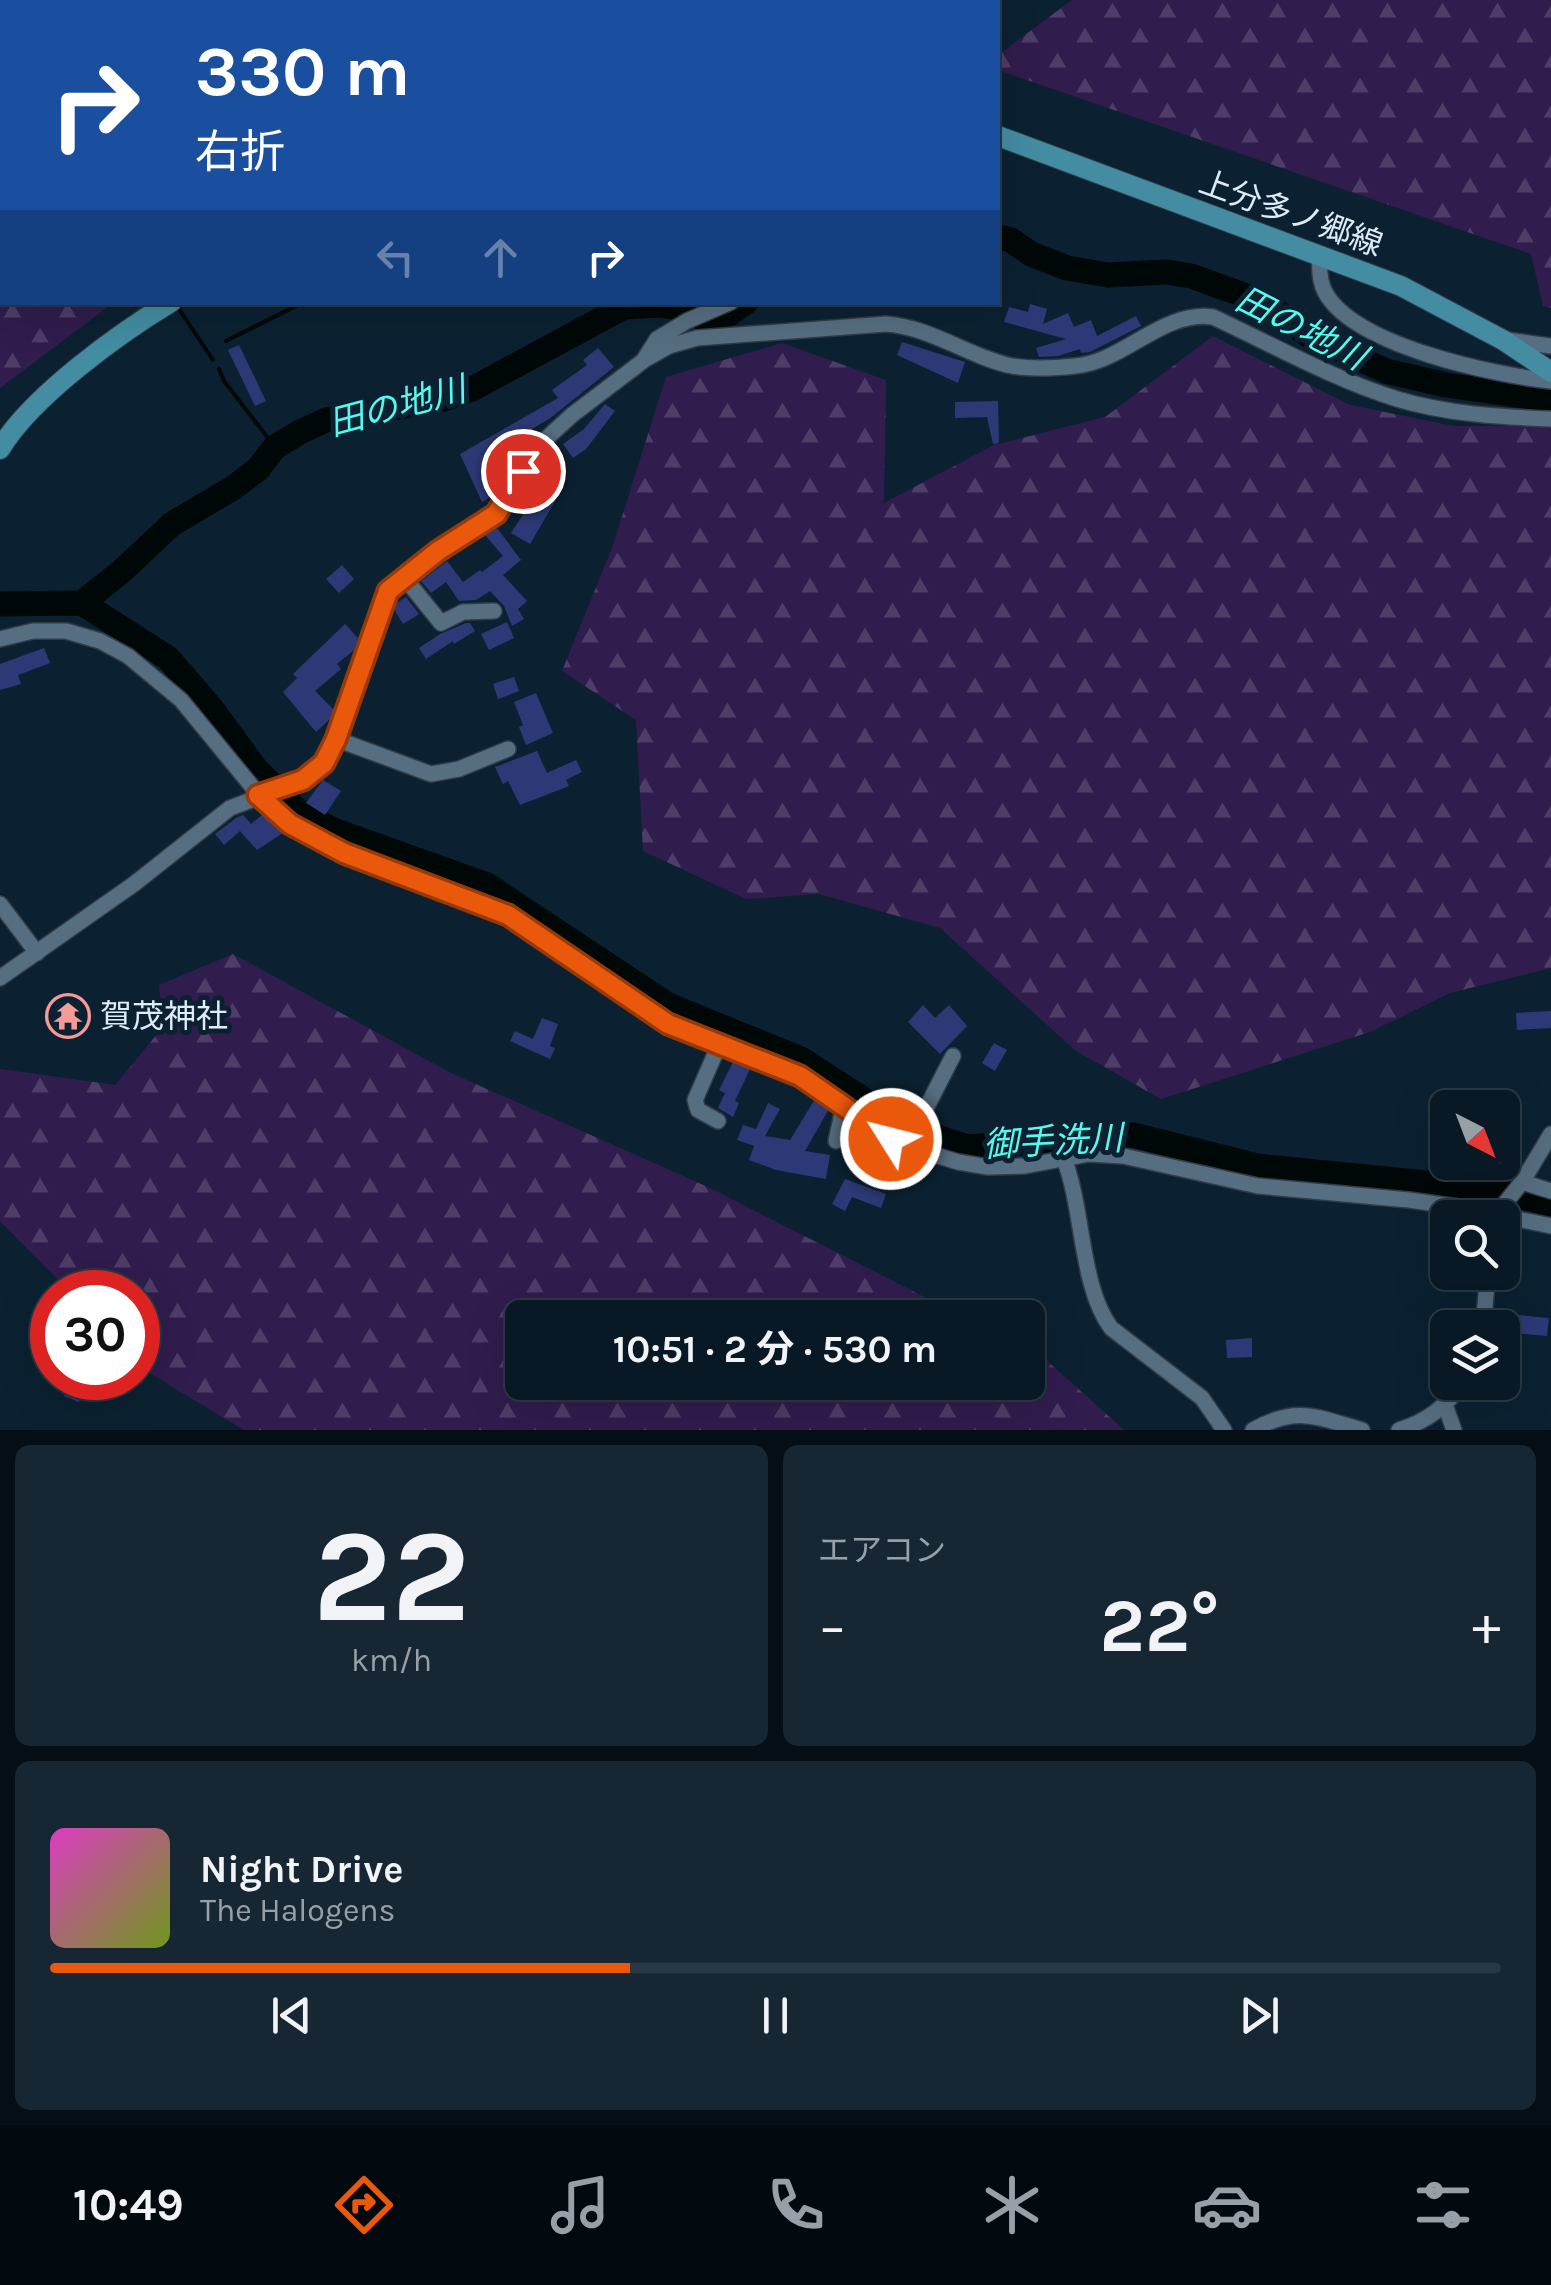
<!DOCTYPE html>
<html lang="ja">
<meta charset="utf-8">
<style>
body{margin:0;font-family:Karla,"Noto Sans JP",sans-serif;background:#162632;color:#f1f3f6;height:100vh;display:flex;flex-direction:column;font-size:38px;white-space:nowrap}
*{box-sizing:border-box;margin:0}
p{font-size:32px;color:#98a0a7}
.icon{flex:none;width:55px;height:55px;fill:none;stroke:currentColor;stroke-width:2;stroke-linecap:round;stroke-linejoin:round}
.map{position:relative;height:1430px;overflow:hidden}
.sheet{display:flex;flex-direction:column;gap:15px;padding:15px;background:#040e14;flex:1}
.sheet>*{flex:none}
.guide{position:absolute;left:0px;top:0px;width:1000px;height:305px;box-shadow:0 10px 40px #0002,0 0 0 2px #293842;background:#1a4fa0;color:#fff;overflow:hidden}
.needle{width:65px;rotate:138deg}
.controls{position:absolute;left:1430px;top:1090px;display:grid;gap:20px}
.controls a{display:grid;place-items:center;width:90px;height:90px;border-radius:15px;background:#081925;box-shadow:0 10px 40px #0002,0 0 0 2px #293842;font-size:50px}
.speed{position:absolute;left:30px;top:1270px;display:flex;gap:20px;font-size:50px;font-weight:700;text-align:center}
.speed>*{display:grid;place-content:center;width:130px;height:130px;border-radius:50%;background:#081925;box-shadow:0 10px 40px #0002,0 0 0 2px #293842;line-height:1}
.speed .limit{border:15px solid #d22;background:#fff;color:#111}
.pin{position:absolute;display:grid;place-items:center;width:85px;height:85px;color:#fff;margin:-42px;border:5px solid #fff;border-radius:50%;box-shadow:0 2px 10px #0007}
.me{position:absolute;width:110px;margin:-55px;rotate:306deg;stroke-linejoin:round;filter:drop-shadow(0 0 8px #0008)}
.turn{display:flex;align-items:center;gap:35px;height:210px;padding:0 30px;font-size:45px}
.turn .icon{width:130px;height:130px;stroke-width:2.5}
.turn b{display:block;font-size:70px;line-height:85px}
.lanes{display:flex;align-items:center;height:95px;padding:0 30px;background:#0003;justify-content:center;gap:50px;direction:ltr}
.lanes .off{opacity:.35}
.big{font-size:75px;font-weight:700;line-height:1.1}
.sheet .tile{flex:1;display:flex;flex-direction:column;justify-content:center;gap:15px;min-width:0;padding:0 35px;border-radius:15px;background:#162632}
.sheet .dial{align-items:center;gap:0}
.dial b{font-size:130px;line-height:1}
.song{display:flex;align-items:center;gap:30px}
.cover{width:120px;height:120px;border-radius:15px;background:linear-gradient(135deg,hsl(310 70% 55%),hsl(80 70% 35%))}
.played{height:10px;border-radius:5px;background:linear-gradient(90deg,#ea580c 40%,#293842 40%)}
.keys{display:flex;justify-content:space-around;direction:ltr}
.heat{display:flex;justify-content:space-between;align-items:center;font-size:55px;direction:ltr}
.sheet .tiles{flex:1;display:grid;gap:15px;grid-template-columns:1fr 1fr}
.tile:last-child{grid-column:span 2}
.trip{position:absolute;left:505px;top:1300px;width:540px;height:100px;border-radius:15px;background:#081925;box-shadow:0 10px 40px #0002,0 0 0 2px #293842;font-weight:700;line-height:100px;text-align:center}
.tabs{display:flex;height:160px;justify-content:space-around;align-items:center;background:#030a0f;color:#98a0a7}
.tabs .icon{width:70px;height:70px}
.tabs .on{color:#ea580c}
.tabs b{font-size:45px;color:#f1f3f6}
.map>svg:first-child{display:block}
.forest{fill:url(#forest-firs)}
.lines{fill:none;stroke-linecap:round;stroke-linejoin:round}
.stream{stroke:#000807;stroke-width:4}
.river{stroke:#000807;stroke-width:25}
.building{fill:#2d3976}
.minor-casing{stroke:#313c49;stroke-width:18}
.major-casing{stroke:#313c49;stroke-width:22}
.minor{stroke:#566e81;stroke-width:15}
.major{stroke:#438ca2;stroke-width:20}
.route-casing{stroke:#983908;stroke-width:25}
.route{stroke:#ea580c;stroke-width:18}
.labels{text-anchor:middle;stroke-width:10;stroke-linejoin:round;paint-order:stroke}
.street-label{font-size:32px;fill:#dfecf7;stroke:#0b2131}
.poi-label{font-size:32px;fill:#dfecf7;stroke:#0b2131;text-anchor:start}
.water-label{font-size:35px;font-style:italic;fill:#56f9ed;stroke:#0b2131}
</style>
<div class="map">
<svg width="1551" height="1430" viewBox="0 0 1551 1430">
<defs>
<pattern id="forest-firs" width="22" height="20" patternUnits="userSpaceOnUse" patternTransform="scale(2.5)"><rect width="22" height="20" fill="#301c4d"/><path d="M5 1l3.5 6h-7zM16 11l3.5 6h-7z" fill="#4e3d67"/></pattern>
</defs>
<rect width="100%" height="100%" fill="#0b2131"/>
<!-- forest -->
<g class="forest">
<path d="M 0,0 L 60,2 L 2,2 L 2,302 L 113,303 L 0,388 Z"/>
<path d="M 1072,0 L 1551,0 L 1551,308 L 1543,306 L 1531,254 L 998,70 L 998,55 Z"/>
<path d="M 1213,336 L 1350,405 L 1454,426 L 1551,426 L 1551,968 L 1450,993 L 1370,1032 L 1161,1099 L 1076,1051 L 940,928 L 819,894 L 746,899 L 643,851 L 636,720 L 562,671 L 612,548 L 666,377 L 782,343 L 886,380 L 884,503 L 994,445 L 1105,417 Z"/>
<path d="M 233,954 L 451,1073 L 708,1187 L 964,1317 L 522,1318 L 522,1382 L 1028,1382 L 1028,1350 L 1044,1358 L 1124,1430 L 244,1430 L 148,1372 L 138,1362 L 138,1292 L 70,1292 L 0,1221 L 0,1069 L 115,1085 L 163,1027 L 159,985 Z"/>
</g>
<g class="lines">
<!-- stream -->
<g class="stream">
<path d="M 85,0 L 86,2"/>
<path d="M 177,306 L 213,360"/>
<path d="M 226,341 L 304,302"/>
<path d="M 219,369 L 224,381 L 275,447"/>
</g>
<!-- river -->
<g class="river">
<path d="M 998,237 L 1011,240 L 1031,254 L 1067,268 L 1108,275 L 1167,272 L 1191,276 L 1266,303 L 1308,335 L 1386,371 L 1446,385 L 1551,400"/>
<path d="M 82,603 L 122,571 L 172,524 L 233,488 L 258,469 L 275,447 L 300,432 L 326,420 L 444,399 L 472,389 L 624,307 L 659,305 L 680,308 L 707,320 L 729,314 L 746,302"/>
<path d="M 0,604 L 82,603 L 168,658 L 212,709 L 256,769 L 301,814 L 336,831 L 487,885 L 668,1005 L 801,1059 L 906,1127 L 967,1147 L 1133,1135 L 1257,1166 L 1495,1190 L 1551,1204"/>
</g>
</g>
<!-- building -->
<g class="building">
<path d="M 1030,304 L 1047,309 L 1043,324 L 1068,313 L 1074,327 L 1091,320 L 1097,336 L 1136,316 L 1141,326 L 1090,352 L 1081,353 L 1080,349 L 1058,356 L 1039,357 L 1036,348 L 1066,339 L 1004,322 L 1009,307 L 1028,312 Z"/>
<path d="M 902,342 L 965,362 L 958,383 L 897,355 Z"/>
<path d="M 239,345 L 266,401 L 255,406 L 228,350 Z"/>
<path d="M 598,348 L 614,367 L 549,419 L 525,433 L 527,438 L 485,463 L 499,488 L 496,494 L 482,502 L 460,454 L 558,398 L 552,390 L 587,365 L 583,360 Z"/>
<path d="M 998,401 L 999,443 L 993,444 L 987,417 L 955,418 L 955,402 Z"/>
<path d="M 605,404 L 615,411 L 586,449 L 573,458 L 563,444 L 584,429 Z"/>
<path d="M 548,476 L 564,486 L 530,544 L 511,533 Z"/>
<path d="M 497,528 L 521,560 L 503,575 L 527,601 L 518,609 L 524,619 L 512,626 L 504,606 L 490,591 L 476,600 L 459,601 L 446,582 L 431,593 L 421,581 L 447,561 L 463,582 L 480,570 L 482,572 L 503,556 L 485,535 Z"/>
<path d="M 342,565 L 354,579 L 339,593 L 326,579 Z"/>
<path d="M 406,597 L 419,614 L 403,624 L 392,606 Z"/>
<path d="M 507,622 L 514,638 L 489,650 L 481,634 Z"/>
<path d="M 466,623 L 470,623 L 475,631 L 454,644 L 453,641 L 426,659 L 419,648 L 440,634 Z"/>
<path d="M 345,624 L 358,638 L 354,650 L 337,664 L 341,669 L 315,691 L 334,710 L 332,717 L 316,732 L 283,692 L 297,678 L 293,674 Z"/>
<path d="M 44,648 L 50,663 L 18,675 L 21,684 L 0,690 L 0,664 Z"/>
<path d="M 514,677 L 519,691 L 498,699 L 493,684 Z"/>
<path d="M 536,693 L 553,733 L 526,745 L 519,727 L 523,725 L 514,702 Z"/>
<path d="M 537,751 L 547,773 L 576,760 L 582,772 L 566,780 L 569,786 L 520,805 L 508,781 L 503,784 L 495,767 Z"/>
<path d="M 323,780 L 341,791 L 325,815 L 306,803 Z"/>
<path d="M 263,814 L 283,833 L 257,850 L 240,831 L 224,845 L 215,834 L 236,818 L 243,815 L 251,824 Z"/>
<path d="M 923,1005 L 935,1018 L 949,1005 L 967,1026 L 940,1054 L 908,1022 Z"/>
<path d="M 1551,1011 L 1551,1028 L 1517,1030 L 1516,1013 Z"/>
<path d="M 542,1018 L 558,1024 L 550,1046 L 555,1048 L 550,1059 L 510,1041 L 515,1031 L 533,1039 Z"/>
<path d="M 994,1043 L 1007,1050 L 995,1071 L 982,1063 Z"/>
<path d="M 733,1062 L 750,1069 L 735,1101 L 739,1103 L 733,1117 L 718,1108 L 725,1093 L 719,1090 Z"/>
<path d="M 815,1099 L 829,1109 L 805,1151 L 830,1155 L 826,1179 L 776,1170 L 749,1160 L 754,1146 L 737,1140 L 743,1125 L 756,1129 L 768,1103 L 780,1109 L 765,1136 L 790,1140 Z"/>
<path d="M 845,1179 L 886,1194 L 881,1208 L 852,1197 L 845,1211 L 832,1204 Z"/>
<path d="M 1496,1313 L 1549,1318 L 1547,1336 L 1502,1332 L 1502,1328 L 1494,1328 Z"/>
<path d="M 1252,1338 L 1252,1357 L 1227,1358 L 1226,1340 Z"/>
<path d="M 71,1378 L 89,1378 L 79,1402 L 64,1396 Z"/>
</g>
<g class="lines">
<!-- minor casing -->
<g class="minor-casing">
<g id="minor">
<path d="M 98,0 L 99,2"/>
<path d="M 974,2 L 978,0"/>
<path d="M 1320,254 C 1319,267 1319,281 1325,292 C 1354,346 1495,375 1551,381"/>
<path d="M 1507,340 L 1551,346"/>
<path d="M 646,359 L 669,346 L 697,338 L 886,324 C 931,327 969,357 1012,366 C 1031,369 1056,368 1075,366 C 1124,362 1162,310 1213,317 C 1273,345 1333,379 1397,399 C 1446,414 1501,417 1551,419"/>
<path d="M 403,576 L 441,623 L 463,612 L 494,611"/>
<path d="M 0,639 L 33,631 L 66,631 L 100,641 L 128,656 L 181,700 L 259,795 L 290,824 L 345,853 L 508,915 L 668,1024 L 800,1076 L 903,1145 L 958,1162 L 988,1167 L 1025,1166 L 1089,1154 L 1123,1156 L 1258,1186 L 1409,1200 L 1493,1212 L 1502,1207 L 1522,1182 L 1551,1191"/>
<path d="M 336,739 L 431,774 L 459,769 L 508,749"/>
<path d="M 0,904 L 37,953"/>
<path d="M 0,978 L 134,884 L 230,808 L 289,786 L 314,773 L 324,763 L 336,739 L 382,601 L 403,576 L 497,514 L 536,448 L 572,415 L 643,361 L 657,339 L 687,321 L 731,302"/>
<path d="M 718,1121 L 698,1110 L 695,1100 L 719,1045"/>
<path d="M 836,1141 L 844,1105"/>
<path d="M 903,1145 L 919,1122 L 953,1056"/>
<path d="M 1064,1159 C 1084,1210 1080,1286 1111,1328 L 1202,1398 L 1224,1430"/>
<path d="M 1522,1182 L 1551,1134"/>
<path d="M 1493,1214 L 1551,1226"/>
<path d="M 1483,1328 L 1488,1272"/>
<path d="M 1445,1405 L 1454,1430"/>
<path d="M 1253,1430 C 1297,1405 1316,1417 1362,1430"/>
<path d="M 1399,1430 C 1428,1421 1445,1407 1464,1382"/>
</g>
</g>
<!-- major casing -->
<g class="major-casing">
<g id="major">
<path d="M 814,0 L 817,2"/>
<path d="M 632,2 L 636,0"/>
<path d="M 998,136 L 1401,286 L 1503,340 L 1551,372"/>
<path d="M 0,449 C 31,397 118,334 171,302"/>
</g>
</g>
<!-- minor -->
<use href="#minor" class="minor"/>
<!-- major -->
<use href="#major" class="major"/>
</g>
<g class="lines">
<!-- route casing -->
<g class="route-casing">
<path id="route" d="M 523,471 L 496,514 L 438,551 L 388,591 L 336,739 L 324,763 L 303,780 L 258,795 L 290,824 L 344,853 L 508,915 L 668,1024 L 800,1076 L 891,1139"/>
</g>
<!-- route -->
<use href="#route" class="route"/>
</g>
<!-- icons -->
<defs>
<g id="temple-ring" transform="scale(2.25)"><circle r="9.5" fill="#0b2131" stroke="#f59b97" stroke-width="1.5"/><path d="M0-6L5-2H3V0L6.5 2.5H4V6H1.5V3h-3V6H-4V2.5H-6.5L-3 0V-2H-5Z" fill="#f59b97"/></g>
</defs>
<g fill-rule="evenodd">
<use href="#temple-ring" x="68" y="1016"/>
</g>
<g class="labels">
<!-- street labels -->
<g class="street-label">
<text transform="translate(1291 213) rotate(20)" y="11">上分多ノ郷線</text>
</g>
<!-- poi labels -->
<g class="poi-label">
<text x="100" y="1027">賀茂神社</text>
</g>
<!-- water labels -->
<g class="water-label">
<text transform="translate(1301 328) rotate(27)" y="12">田の地川</text>
<text transform="translate(397 406) rotate(-15)" y="12">田の地川</text>
<text transform="translate(1053 1141) rotate(-3)" y="12">御手洗川</text>
</g>
</g>
</svg>
<div class="controls">
<a><svg class="needle" viewBox="-14 -14 28 28"><path d="M0-13l5 13h-10z" fill="#e53935"/><path d="M0 13l5-13h-10z" fill="#98a0a7"/></svg></a>
<a><svg class="icon" aria-label="search" viewBox="0 0 24 24"><circle cx="10" cy="10" r="6"/><path d="M15 15l6 6"/></svg></a>
<a><svg class="icon" aria-label="layers" viewBox="0 0 24 24"><path d="M12 4l9 5-9 5-9-5zM3 14l9 5 9-5"/></svg></a>
</div>
<div class="speed"><div class="limit">30</div></div>
<div class="pin" style="left:523px;top:471px;background:#d93025"><svg class="icon" aria-label="arrive" viewBox="0 0 24 24"><path d="M6 21V4h12l-3 4 3 4H6"/></svg></div>
<svg class="me" style="left:891px;top:1139px" viewBox="-20 -20 40 40"><circle r="17" fill="#ea580c" stroke="#fff" stroke-width="3"/><path d="M0-11L8 9 0 5-8 9z" fill="#fff"/></svg>
<div class="trip">10:51 · 2 分 · 530 m</div>
<div class="guide">
<div class="turn"><svg class="icon" aria-label="right" viewBox="0 0 24 24"><path d="M7 20v-9h11M14 6l5 5-5 5"/></svg><div><b>330 m</b>右折</div></div>
<div class="lanes"><svg class="icon off" aria-label="left" viewBox="0 0 24 24"><path d="M17 20v-9H6M10 6l-5 5 5 5"/></svg><svg class="icon off" aria-label="ahead" viewBox="0 0 24 24"><path d="M12 20V5M6 11l6-6 6 6"/></svg><svg class="icon" aria-label="right" viewBox="0 0 24 24"><path d="M7 20v-9h11M14 6l5 5-5 5"/></svg></div>
</div>
</div>
<section class="sheet">
<div class="tiles">
<div class="tile dial"><b>22</b><p>km/h</p></div>
<div class="tile"><p>エアコン</p>
<div class="heat"><a>−</a><b class="big">22°</b><a>+</a></div>
</div>
<div class="tile">
<div class="song"><i class="cover"></i><div><b>Night Drive</b><p>The Halogens</p></div></div>
<div class="played"></div>
<div class="keys"><svg class="icon" aria-label="previous" viewBox="0 0 24 24"><path d="M18 5L8 12l10 7zM5 5v14"/></svg><svg class="icon" aria-label="pause" viewBox="0 0 24 24"><path d="M8 5v14M16 5v14"/></svg><svg class="icon" aria-label="next" viewBox="0 0 24 24"><path d="M6 5l10 7-10 7zM19 5v14"/></svg></div>
</div>
</div>
</section>
<nav class="tabs">
<b>10:49</b>
<svg class="icon on" aria-label="directions" viewBox="0 0 24 24"><path d="M12 3l9 9-9 9-9-9zM9 14v-3h6M13 9l2 2-2 2"/></svg>
<svg class="icon" aria-label="music" viewBox="0 0 24 24"><path d="M9 18V5l10-2v13"/><circle cx="6" cy="18" r="3"/><circle cx="16" cy="16" r="3"/></svg>
<svg class="icon" aria-label="phone" viewBox="0 0 24 24"><path d="M5 4h4l2 5-3 2q2 4 5 5l2-3 5 2v4C11 20 4 13 5 4z"/></svg>
<svg class="icon" aria-label="climate" viewBox="0 0 24 24"><path d="M12 3v18M4 7l16 10M4 17L20 7"/></svg>
<svg class="icon" aria-label="car" viewBox="0 0 24 24"><path d="M5 17H2v-5l4-1 3-4h7l3 4 3 1v5h-3M9 17h6M6 11h13"/><circle cx="7" cy="17" r="2"/><circle cx="17" cy="17" r="2"/></svg>
<svg class="icon" aria-label="filters" viewBox="0 0 24 24"><path d="M4 7h16M4 17h16"/><circle cx="9" cy="7" r="2"/><circle cx="15" cy="17" r="2"/></svg>
</nav>
